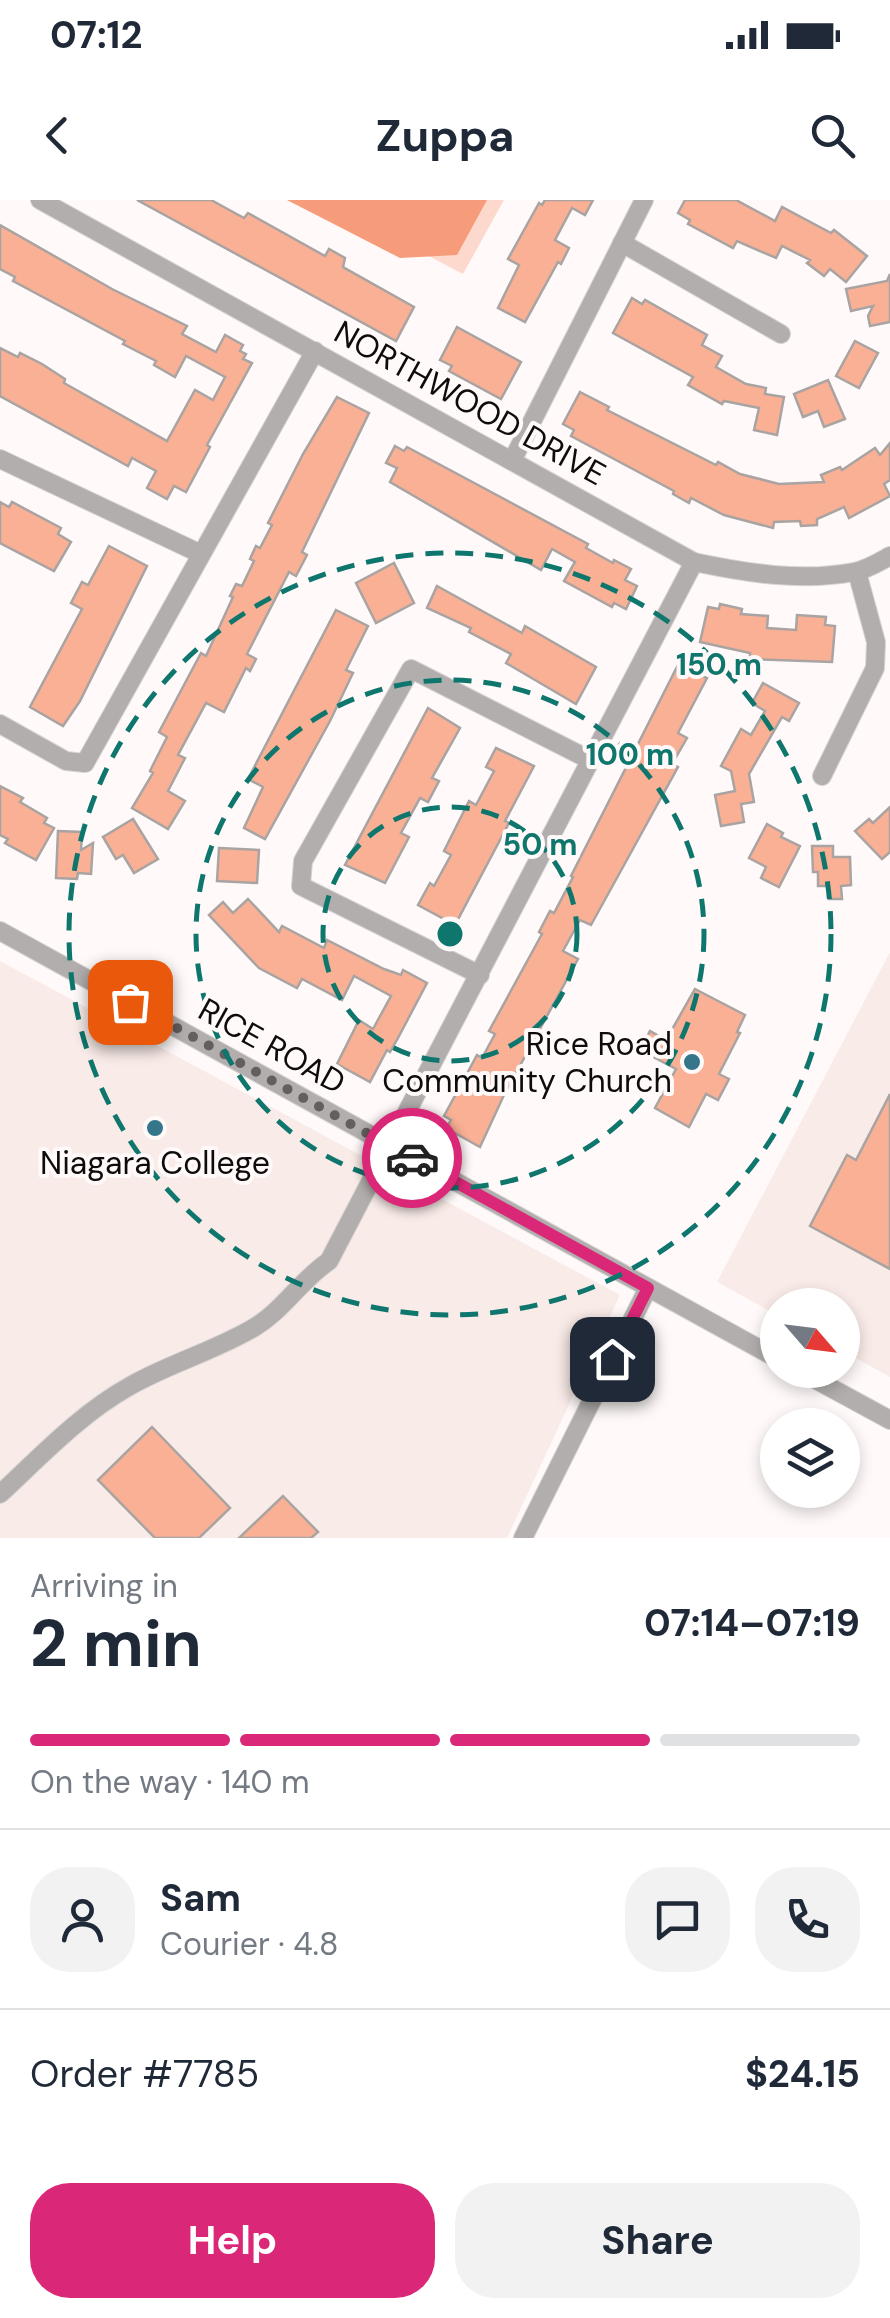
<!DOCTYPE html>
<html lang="en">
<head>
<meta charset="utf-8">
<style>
	body { margin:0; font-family:"DM Sans",sans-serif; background:#f2f2f3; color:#1f2937; height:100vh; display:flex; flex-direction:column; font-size:38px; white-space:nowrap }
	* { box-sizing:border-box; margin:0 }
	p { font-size:32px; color:#747a83 }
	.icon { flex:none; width:55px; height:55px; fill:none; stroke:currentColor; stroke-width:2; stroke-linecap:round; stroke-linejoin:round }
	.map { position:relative; height:1338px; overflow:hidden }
	.details { display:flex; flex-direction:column; background:#fff; flex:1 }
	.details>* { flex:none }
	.needle { width:65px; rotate:118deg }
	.buttons { position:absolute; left:760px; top:1088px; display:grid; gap:20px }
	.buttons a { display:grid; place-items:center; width:100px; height:100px; border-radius:50%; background:#fff; box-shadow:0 5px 15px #0003; font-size:50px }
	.pin { position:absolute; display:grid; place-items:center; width:85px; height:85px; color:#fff; margin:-42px; border-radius:20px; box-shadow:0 5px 15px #0006 }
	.courier { position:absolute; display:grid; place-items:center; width:100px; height:100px; margin:-50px; border:8px solid #db2777; border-radius:50%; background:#fff; color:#222; box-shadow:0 2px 12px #0007 }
	.summary em { font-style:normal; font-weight:700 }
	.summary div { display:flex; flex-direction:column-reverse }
	.summary { display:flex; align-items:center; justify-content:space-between; height:170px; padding:0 30px }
	h1 { font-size:65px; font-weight:700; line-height:75px }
	.bar { display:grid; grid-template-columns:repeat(4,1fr); gap:15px 10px; align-content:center; height:120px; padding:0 30px }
	.bar i { height:12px; border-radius:8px; background:#e0e1e3 }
	.bar .on { background:#db2777 }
	.bar p { grid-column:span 4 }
	.line { display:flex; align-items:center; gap:25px; padding:0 30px; border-top:2px solid #e0e1e3 }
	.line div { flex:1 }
	.round { display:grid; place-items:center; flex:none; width:105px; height:105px; border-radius:40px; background:#f2f2f3 }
	.cta { display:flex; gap:20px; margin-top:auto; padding:20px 30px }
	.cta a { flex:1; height:115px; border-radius:40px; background:#db2777; color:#fff; font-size:40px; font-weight:700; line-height:115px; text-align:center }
	.cta a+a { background:#f2f2f3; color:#1f2937 }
	.status { display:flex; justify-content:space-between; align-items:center; height:70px; padding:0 50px; background:#fff; direction:ltr }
	.status svg { height:28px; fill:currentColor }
	header { display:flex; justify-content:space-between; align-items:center; height:130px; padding:0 30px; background:#fff; font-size:45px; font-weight:700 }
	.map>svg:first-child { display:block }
</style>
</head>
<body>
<div class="status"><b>07:12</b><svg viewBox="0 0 49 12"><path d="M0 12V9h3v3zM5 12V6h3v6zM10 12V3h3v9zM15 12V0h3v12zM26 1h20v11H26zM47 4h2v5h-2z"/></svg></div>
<header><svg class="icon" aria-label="back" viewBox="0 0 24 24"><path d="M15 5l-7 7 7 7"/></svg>Zuppa<svg class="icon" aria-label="search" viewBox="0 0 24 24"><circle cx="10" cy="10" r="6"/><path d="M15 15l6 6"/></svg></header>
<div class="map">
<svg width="890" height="1338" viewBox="0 0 890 1338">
	<rect width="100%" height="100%" fill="#fffaf9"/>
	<!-- built -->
	<g fill="#f9ebe7">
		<path d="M890 752V1177L843 1151 842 1105H778L777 1115 717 1082Z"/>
		<path d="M0 761 620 1095 507 1338H0Z"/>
	</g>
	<!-- green -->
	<path fill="#fdd9cd" d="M322 0H504L463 74Z"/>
	<!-- forest -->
	<path fill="#f69c7a" d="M287 0H487L457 55 400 58Z"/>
	<!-- building -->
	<g fill="#fab095" stroke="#a9a4a2" stroke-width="2.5">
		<path d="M137 0H211L244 18 248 13 325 56 329 49 345 58 343 67 414 107 396 141Z"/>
		<path d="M545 0H593L585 15 572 8 555 40 569 48 561 64 558 62 525 122 498 108 519 65 508 59 539 3 542 5Z"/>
		<path d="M685 0H736L775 21 782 7 831 33 834 30 867 56 846 82 830 69 824 76 807 63 810 60 782 46 776 58 737 41 733 48 688 24 690 20 678 13Z"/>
		<path d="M0 25 112 89 187 126 182 134 216 152 225 135 243 145 240 151 246 154 243 159 252 163 207 245 210 247 186 292 174 286 167 299 147 288 156 271 132 258 128 266 0 196V148L18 157 20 153 42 164 65 179 64 183 167 241 195 190 213 200 225 177 186 156 175 177 154 165 156 161 123 144 125 141 13 81 15 77 0 69Z"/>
		<path d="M890 74V122L870 126 868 116 873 106 851 111 846 89 887 81Z"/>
		<path d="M632 98 642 104 645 100 707 135 702 145 722 156 716 167 746 184 766 188 765 194 784 197 777 235 754 230 759 208 724 201 722 204 688 185 693 177 613 133Z"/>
		<path d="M457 127 521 162 501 199 449 171 452 166 440 160Z"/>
		<path d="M855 141 878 153 859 188 836 176Z"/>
		<path d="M828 180 845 219 824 227 818 211 803 217 794 194Z"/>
		<path d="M580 192 609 207 607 210 716 265 718 262 740 274 779 284 824 282 821 275 840 267 842 270 875 248 880 255 890 243V280L884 284 890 296 849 318 844 307 817 319V325L801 326 800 321 774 322 773 328 724 315 691 298 689 303 673 294 674 291 571 236 574 230 563 224Z"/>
		<path d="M337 197 369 213 302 352 307 355 296 376 289 372 247 454 256 459 250 471 246 468 224 512 206 503 178 555 185 558 168 591 185 601 168 629 132 608 153 573 150 571 167 537 159 532 201 453 206 456 233 397 230 396 236 384 242 386 254 361 250 359 256 346 260 348 272 325 268 323 303 254Z"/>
		<path d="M395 246 404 251 407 247 588 344 586 348 613 363 614 360 631 369 625 380 637 386 626 409 614 403 612 407 564 381 575 362 552 349 541 370 390 282 397 268 386 263Z"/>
		<path d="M0 302 9 307 12 302 61 328 58 334 71 342 54 371 0 343Z"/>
		<path d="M109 346 147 366 80 501 63 526 30 507 82 409 71 403 82 382 88 385Z"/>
		<path d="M394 363 414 403 376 423 356 383Z"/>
		<path d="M437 386 522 433 525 426 596 467 576 504 506 463 511 454 469 432 471 428 427 408Z"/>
		<path d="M720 404 742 409 741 414 768 416 767 428 796 430 797 415 826 417 825 425 835 426 832 462 750 459V453L700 442 708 407 719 409Z"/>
		<path d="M336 410 368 426 346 470 353 473 330 521 265 639 244 628 263 587 248 579Z"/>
		<path d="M678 465 707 478 678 533 687 538 672 564 678 567 591 725 580 720 563 751 578 759 504 895 480 947 446 928 451 920 444 916 477 855 482 858 495 834 489 831 542 734 539 732 550 711 554 713 573 677 571 676Z"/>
		<path d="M763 483 799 503 789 521 782 517 749 574 754 602 741 604 744 622 721 626 715 595 735 591 731 571 721 566 741 529 751 535 765 511 752 503Z"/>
		<path d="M428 508 460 528 432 578 439 581 428 602 420 598 401 633 409 637 385 683 345 665Z"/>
		<path d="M496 548 534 566 505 621 509 623 455 725 418 705 430 683 434 686 451 655 444 651 469 601 476 605 494 571 486 567Z"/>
		<path d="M0 586 23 598 20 602 47 618 44 623 54 628 36 660 5 643 8 639 0 635Z"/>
		<path d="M890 607V652L882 659 855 631 869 619 873 623Z"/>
		<path d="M133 619 158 659 134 673 123 655 116 659 103 637Z"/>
		<path d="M767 624 783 633 781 637 800 646 779 687 761 678 766 667 749 658Z"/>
		<path d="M58 631 82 632 81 650 93 643 91 674 78 673 77 679 56 678Z"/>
		<path d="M812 646H833V657H850L851 685 841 686 842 699H829L828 686H818V672H813Z"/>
		<path d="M219 648 259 650 257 683 217 681Z"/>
		<path d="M248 699 279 732 282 726 324 748 327 740 384 769 401 775 403 770 427 783 398 838 390 852 387 850 370 882 337 864 359 820 373 829 391 796 354 776 342 800 302 779 297 788 259 768 209 715 223 702 233 713Z"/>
		<path d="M695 789 745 815 737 832 740 833 719 874 729 879 718 900 706 894 689 927 655 908 676 869 640 850 650 831 666 840Z"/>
		<path d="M890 894V1069L810 1026 847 955 856 960Z"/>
		<path d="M152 1227 230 1308 199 1338H155L98 1280Z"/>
		<path d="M283 1296 318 1332 311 1338H239Z"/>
	</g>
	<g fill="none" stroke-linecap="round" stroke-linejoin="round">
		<defs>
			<g id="minor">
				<path d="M40 0 694 362C746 373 801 382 854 372 866 370 879 362 890 356"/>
				<path d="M622 43 781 134"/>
				<path d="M0 259 201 354"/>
				<path d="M512 261 644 0"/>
				<path d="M0 524 66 561 85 563 315 151"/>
				<path d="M822 576 875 468 876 442 857 372"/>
				<path d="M0 731 778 1159"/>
				<path d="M480 775 301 686 303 661 411 469 590 560"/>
				<path d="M798 1170 890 1220"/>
				<path d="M0 1294C42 1255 80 1214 130 1186 170 1163 215 1151 255 1127 284 1109 301 1080 329 1061L694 362"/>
				<path d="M523 1338 648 1088"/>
			</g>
		</defs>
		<!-- minor casing -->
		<use href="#minor" stroke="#d8d4d3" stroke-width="20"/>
		<!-- minor -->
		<use href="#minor" stroke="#b1aead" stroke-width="18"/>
	</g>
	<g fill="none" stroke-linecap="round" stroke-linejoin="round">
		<!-- done -->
		<path stroke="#625f5e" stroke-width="10" stroke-dasharray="0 18" d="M130 802 412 958"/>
		<!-- route -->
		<path stroke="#db2777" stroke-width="12" d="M412 958 648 1088 612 1159"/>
	</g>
	<!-- distance rings -->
	<g fill="none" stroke="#0f766e" stroke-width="5" stroke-dasharray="18 12">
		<circle cx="450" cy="734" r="127"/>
		<circle cx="450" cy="734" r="254"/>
		<circle cx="450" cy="734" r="381"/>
	</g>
	<!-- markers -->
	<g fill="#36768a" stroke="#fffaf9" stroke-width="4">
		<circle cx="692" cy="862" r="10"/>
		<circle cx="155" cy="928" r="10"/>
	</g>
	<g text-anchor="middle" stroke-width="8" stroke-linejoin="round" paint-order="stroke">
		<!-- street labels -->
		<g font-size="32" fill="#0e0c0b" stroke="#fffaf9">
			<text transform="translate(470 203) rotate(29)" y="11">NORTHWOOD DRIVE</text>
			<text transform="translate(272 846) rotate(29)" y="11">RICE ROAD</text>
		</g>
		<!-- poi labels -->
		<g font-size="32" fill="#0e0c0b" stroke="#fffaf9" text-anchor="end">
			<text x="672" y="855">Rice Road<tspan x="672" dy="37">Community Church</tspan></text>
			<text x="155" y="974" text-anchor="middle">Niagara College</text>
		</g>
	</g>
	<circle cx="450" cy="734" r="15" fill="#0f766e" stroke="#fffaf9" stroke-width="5"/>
	<g font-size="30" text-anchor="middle" font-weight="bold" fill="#0f766e" stroke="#fffaf9" stroke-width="8" stroke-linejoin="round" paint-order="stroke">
		<text x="719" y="475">150 m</text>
		<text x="630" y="565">100 m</text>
		<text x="540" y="655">50 m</text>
	</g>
</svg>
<div class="buttons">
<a><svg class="needle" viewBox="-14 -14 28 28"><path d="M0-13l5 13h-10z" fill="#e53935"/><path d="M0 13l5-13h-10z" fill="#747a83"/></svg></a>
<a><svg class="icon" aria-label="layers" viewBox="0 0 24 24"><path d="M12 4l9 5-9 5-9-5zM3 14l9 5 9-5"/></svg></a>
</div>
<div class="pin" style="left:130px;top:802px;background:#ea580c"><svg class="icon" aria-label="bag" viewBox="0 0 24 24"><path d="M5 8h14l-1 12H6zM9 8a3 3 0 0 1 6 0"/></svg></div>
<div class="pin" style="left:612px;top:1159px;background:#1f2937"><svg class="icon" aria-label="home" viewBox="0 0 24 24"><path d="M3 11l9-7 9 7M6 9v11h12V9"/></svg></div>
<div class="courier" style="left:412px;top:958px"><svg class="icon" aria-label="car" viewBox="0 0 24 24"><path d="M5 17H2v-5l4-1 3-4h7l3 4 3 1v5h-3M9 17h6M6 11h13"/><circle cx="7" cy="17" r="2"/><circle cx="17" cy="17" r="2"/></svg></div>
</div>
<section class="details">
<div class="summary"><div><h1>2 min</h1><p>Arriving in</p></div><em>07:14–07:19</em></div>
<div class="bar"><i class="on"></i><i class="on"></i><i class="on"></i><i></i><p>On the way · 140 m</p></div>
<div class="line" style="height:180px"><a class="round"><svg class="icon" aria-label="person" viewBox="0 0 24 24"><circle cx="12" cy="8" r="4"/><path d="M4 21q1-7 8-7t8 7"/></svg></a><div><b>Sam</b><p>Courier · 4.8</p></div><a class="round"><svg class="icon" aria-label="chat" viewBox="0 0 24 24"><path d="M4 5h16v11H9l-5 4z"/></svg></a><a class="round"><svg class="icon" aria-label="phone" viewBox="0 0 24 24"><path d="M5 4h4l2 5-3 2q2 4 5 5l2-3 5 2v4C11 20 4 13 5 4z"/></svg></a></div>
<div class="line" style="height:130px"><div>Order #7785</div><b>$24.15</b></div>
<div class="cta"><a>Help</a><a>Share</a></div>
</section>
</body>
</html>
